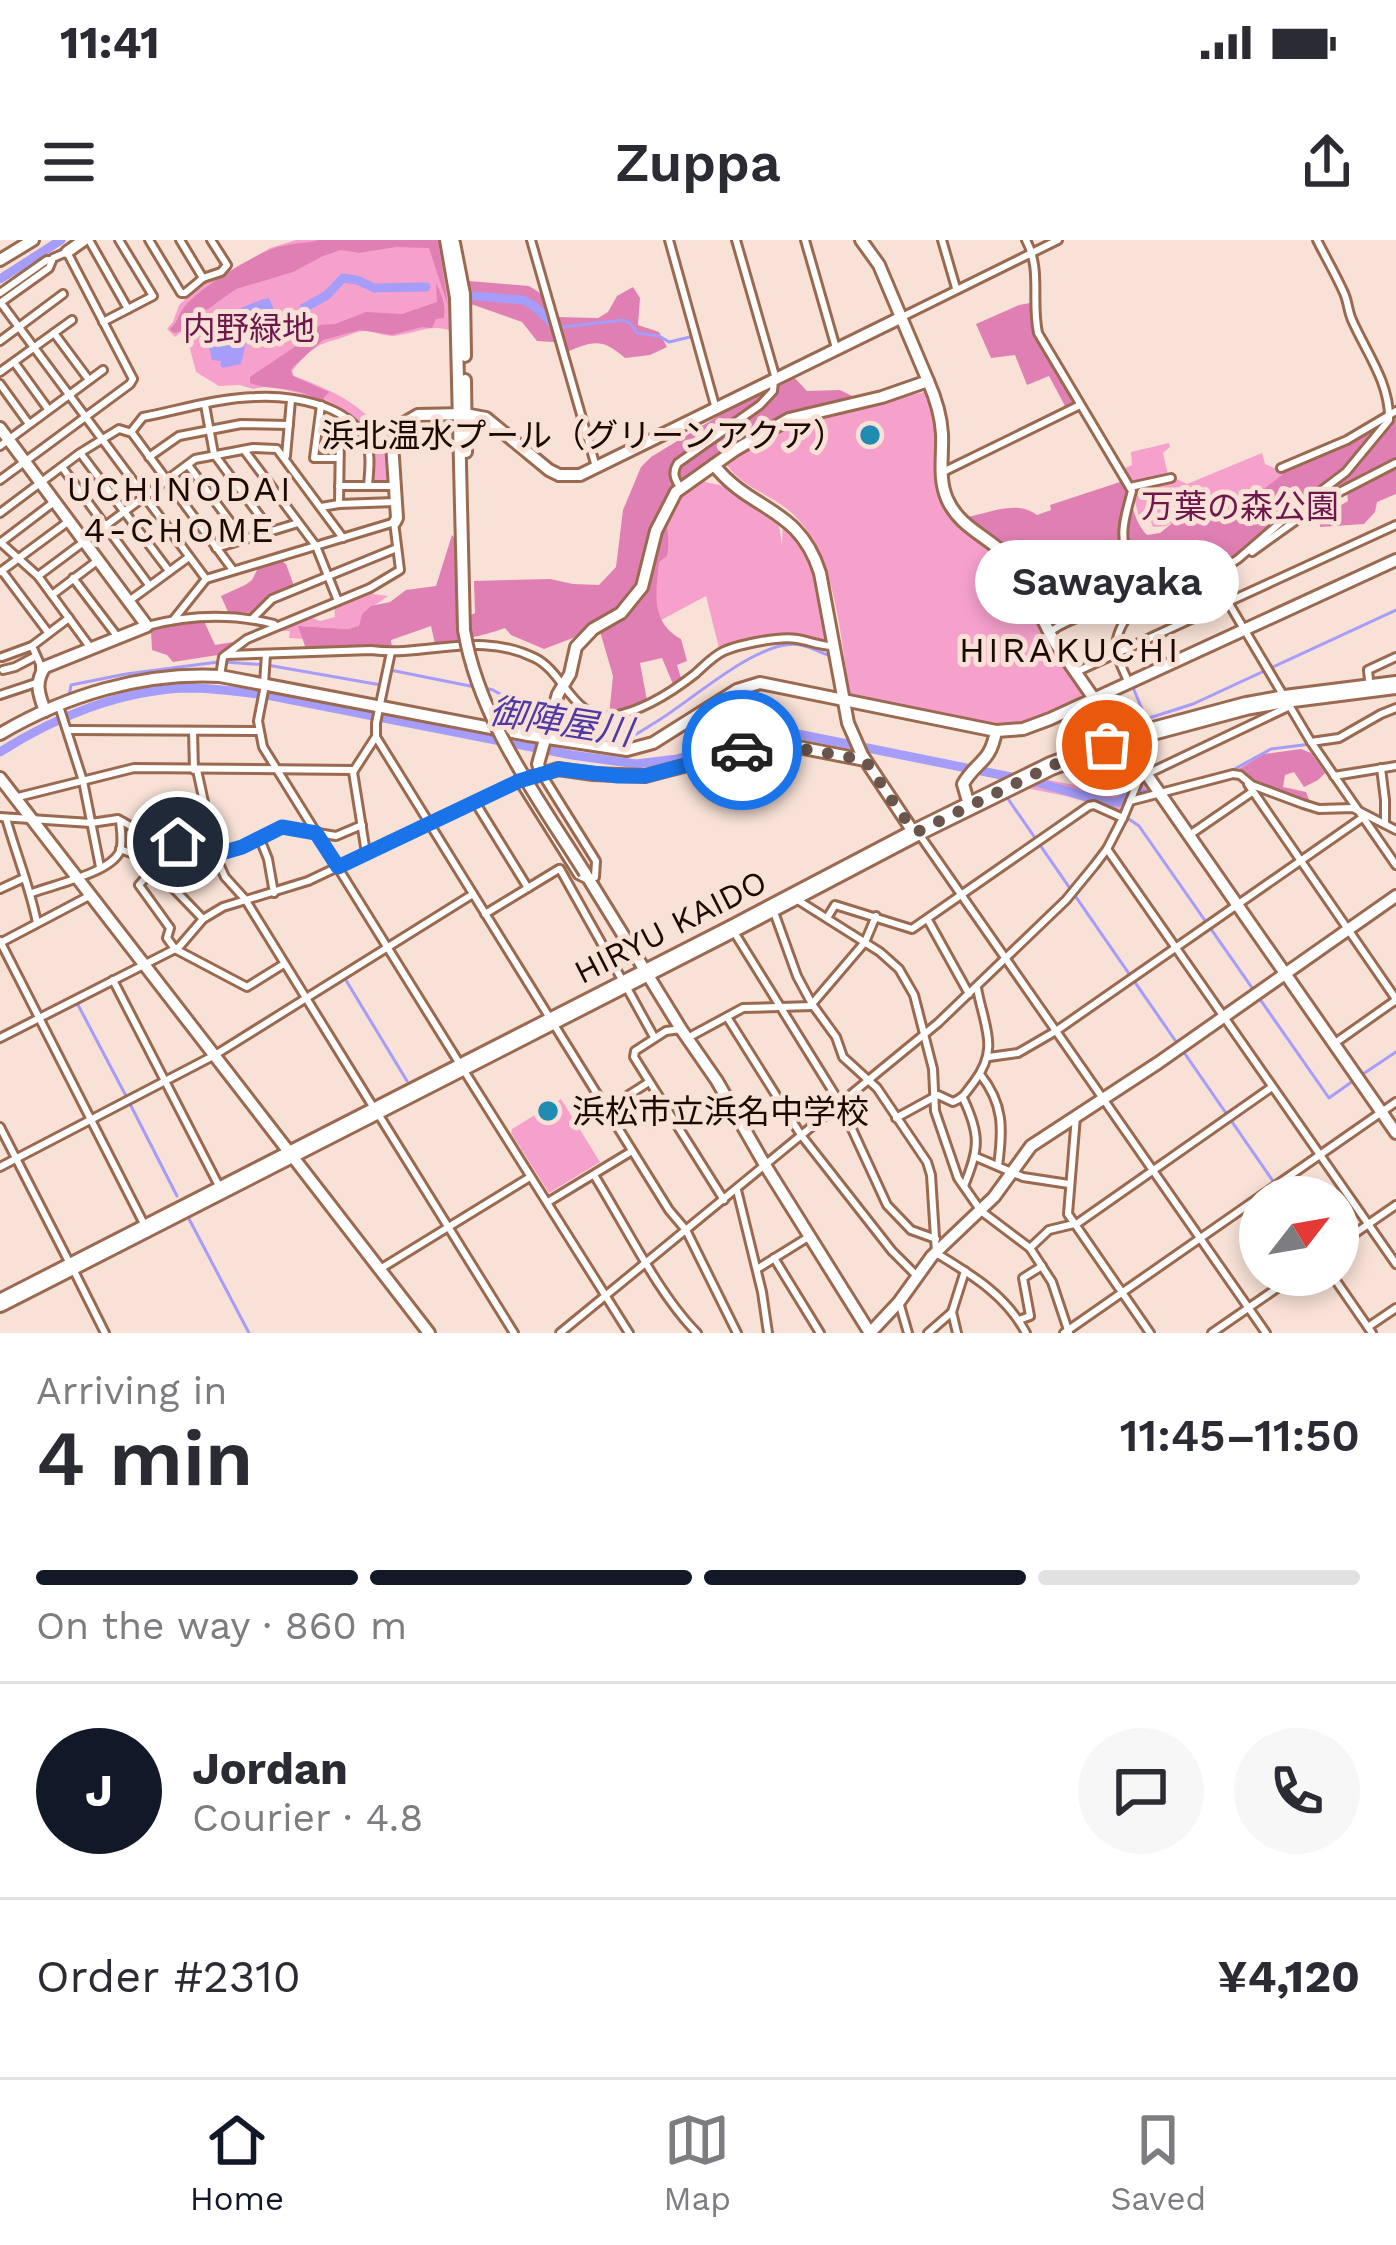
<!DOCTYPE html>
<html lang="en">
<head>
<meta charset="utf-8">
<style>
	body { margin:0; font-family:"Work Sans","Noto Sans JP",sans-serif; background:#f7f7f7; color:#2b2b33; height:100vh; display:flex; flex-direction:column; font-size:45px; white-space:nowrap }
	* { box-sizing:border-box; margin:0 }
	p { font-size:39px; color:#7c7c81 }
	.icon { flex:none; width:66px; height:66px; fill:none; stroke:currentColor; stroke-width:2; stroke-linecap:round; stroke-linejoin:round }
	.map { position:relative; height:1093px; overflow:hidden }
	.details { display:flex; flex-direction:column; background:#fff; flex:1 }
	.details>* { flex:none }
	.needle { width:78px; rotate:59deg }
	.buttons { position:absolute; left:1239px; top:936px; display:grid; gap:24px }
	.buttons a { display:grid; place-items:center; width:120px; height:120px; border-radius:50%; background:#fff; box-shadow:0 6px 18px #0003; font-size:60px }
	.pin { position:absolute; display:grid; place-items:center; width:102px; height:102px; color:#fff; margin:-51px; border:6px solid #fff; border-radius:50%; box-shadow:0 3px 12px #0007 }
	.courier { position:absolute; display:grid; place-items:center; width:120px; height:120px; margin:-60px; border:9px solid #1a73e8; border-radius:50%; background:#fff; color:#222; box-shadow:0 3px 15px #0007 }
	.bubble { position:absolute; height:84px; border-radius:42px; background:#fff; box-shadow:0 6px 18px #0003; font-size:39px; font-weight:600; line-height:84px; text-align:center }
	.overview em { font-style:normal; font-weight:600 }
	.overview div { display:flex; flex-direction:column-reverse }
	.overview { display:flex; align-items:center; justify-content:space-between; height:204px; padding:0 36px }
	h1 { font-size:78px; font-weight:600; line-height:90px }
	.bar { display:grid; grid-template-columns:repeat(4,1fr); gap:18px 12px; align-content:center; height:144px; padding:0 36px }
	.bar i { height:15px; border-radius:9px; background:#e1e1e2 }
	.bar .selected { background:#111827 }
	.bar p { grid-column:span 4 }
	.line { display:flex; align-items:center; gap:30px; padding:0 36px; border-top:3px solid #e1e1e2 }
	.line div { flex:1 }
	.round { display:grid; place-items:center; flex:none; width:126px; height:126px; border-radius:63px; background:#f7f7f7 }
	.status { display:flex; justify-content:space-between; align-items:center; height:84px; padding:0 60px; background:#fff; direction:ltr }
	.status svg { height:33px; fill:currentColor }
	header { display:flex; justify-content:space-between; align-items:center; height:156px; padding:0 36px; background:#fff; font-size:54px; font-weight:600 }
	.menu { display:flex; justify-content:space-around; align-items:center; height:168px; border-top:3px solid #e1e1e2; background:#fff; font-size:33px; color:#7c7c81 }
	.menu a { display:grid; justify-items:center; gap:6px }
	.menu .selected { color:#111827 }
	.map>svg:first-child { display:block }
</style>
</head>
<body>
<div class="status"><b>11:41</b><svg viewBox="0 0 49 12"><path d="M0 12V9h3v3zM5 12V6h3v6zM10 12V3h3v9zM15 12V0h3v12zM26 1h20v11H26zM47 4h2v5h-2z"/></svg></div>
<header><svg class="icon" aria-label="menu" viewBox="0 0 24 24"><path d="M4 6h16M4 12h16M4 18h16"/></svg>Zuppa<svg class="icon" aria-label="share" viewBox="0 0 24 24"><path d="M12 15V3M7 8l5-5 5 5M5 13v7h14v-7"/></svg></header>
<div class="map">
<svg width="1396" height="1093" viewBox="0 0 1396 1093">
	<rect width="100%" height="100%" fill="#f8e1d6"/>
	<!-- green -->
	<g fill="#f6a1cc">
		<path d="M296 0H439L449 53 451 91C431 83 415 94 394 96 384 96 376 92 366 91 356 91 348 96 338 99 316 104 307 112 292 131L294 136C345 155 399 180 389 244L373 243 374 215 370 200 358 185 336 167 309 160 302 154 270 146 253 149 240 145 219 146 196 132 186 93 181 92 175 97 167 89 173 82 179 65 208 39 224 36 270 8Z"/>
		<path d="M924 152C948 184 925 232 945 268 960 297 994 305 1012 332 1022 347 1027 366 1036 383 1048 407 1067 430 1082 453L1077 463 1026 485 995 487 850 454C840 397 837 318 794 275 771 253 746 251 726 224V221L788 185Z"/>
		<path d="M1169 203 1170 207 1163 213 1168 235 1187 244 1262 213 1265 224 1274 228 1281 226 1303 264 1287 275 1191 272 1166 286 1153 287 1151 282 1141 285C1135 265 1134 247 1123 229L1132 225 1131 212Z"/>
		<path d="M696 239C706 243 716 244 726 246 743 251 764 267 778 278L782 306 783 282C816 315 821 357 829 402 817 402 811 398 799 396 778 393 741 407 720 412L706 356 650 386C655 330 649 278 696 239Z"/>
		<path d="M369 350 373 354 388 356 362 374 360 386 348 389 299 386 303 399 289 398 290 391H279L275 388 307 376 320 381 335 377 334 364Z"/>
		<path d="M1141 536 1154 553 1131 561 1121 572 1066 556 1020 547 1038 538 1101 550 1110 545 1115 552 1124 555Z"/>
		<path d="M561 859 600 922 549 953 511 893 512 889Z"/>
	</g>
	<!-- forest -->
	<g fill="#e07fb3">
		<path d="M319 0H438L448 66 429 8 396 7 359 13 341 10 323 16 293 32 236 49 201 74 189 88 175 93 171 91 170 89C179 81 178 74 185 66 200 48 250 17 272 9 288 3 303 4 319 0Z"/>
		<path d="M469 41 529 46 548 58 556 77 598 78 608 72 617 56 633 47 640 58 638 85 659 92 667 107 650 115 625 118C602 98 594 101 567 112L554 102 537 101 522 82 471 64Z"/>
		<path d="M436 43C442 55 446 65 444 78L436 79 432 88 422 87 392 95 360 90 323 100 293 127 291 131 293 136 329 152 322 160C315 159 309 155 303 153 286 147 265 149 250 143V137L299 104 305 96 320 85 335 84 366 72 402 74 437 62Z"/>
		<path d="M1030 63 1036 93 1075 165 1065 166 1049 136 1027 145 1015 115 991 118 976 84 1019 65Z"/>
		<path d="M792 135 807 151 840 150 858 159 778 178 707 222 688 237 665 262C665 279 671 300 667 316L659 322C656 352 650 382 681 399L687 421 677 425 681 438 673 444 662 418 640 423 647 461 609 475 613 436 599 388 544 409 511 395 505 388C482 397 459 399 435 404L431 386 391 400 392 409H306L298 386 348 389 359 386 362 374 371 366 390 362 406 350 436 346 452 295 457 302V382L475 373 474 341 550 339 573 344 599 345 616 327 623 270 641 227 651 217 720 175Z"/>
		<path d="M1396 173V254L1377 262 1375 272 1364 284 1320 287 1319 278 1348 261 1347 252 1339 250 1226 326 1146 364 1124 362 1111 368H1088L1080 357 1040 368 1017 322 979 292 968 277C992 272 1017 260 1037 275L1051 270 1050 265 1123 241C1133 259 1132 280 1147 295L1160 293 1181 276 1191 272 1207 271 1239 257 1260 252 1283 234V229Z"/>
		<path d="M281 321 286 324 294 346 272 356 254 373 228 372 221 356 245 345 252 340 258 328Z"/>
		<path d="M203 379 215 405 233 402 224 414 173 422 167 415 152 410 151 391 156 388Z"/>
		<path d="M1301 509 1311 513 1325 533 1318 540 1304 547 1294 532 1285 535 1283 547 1306 552 1311 565 1258 545 1239 529 1264 514Z"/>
	</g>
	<!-- water -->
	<path fill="#a69cfa" d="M269 58 276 74 280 78 304 68 309 75 246 103 241 124 223 128 220 125 221 121 212 120 206 93C227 76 243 64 269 58Z"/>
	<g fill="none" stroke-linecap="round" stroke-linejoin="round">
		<!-- stream -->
		<g stroke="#a69cfa" stroke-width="3">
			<path d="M562 87 623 80 630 83 637 93 659 96 669 102 690 97"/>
			<path d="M224 422 267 425 381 445 382 442"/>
			<path d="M390 430 475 447"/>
			<path d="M1132 445 1146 479 1193 464 1396 370"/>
			<path d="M484 448 493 450 545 479"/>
			<path d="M69 457 71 445 126 434 218 422"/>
			<path d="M553 483 599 500"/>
			<path d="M608 502C625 502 637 494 651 485 689 464 758 397 801 405 810 407 820 412 828 415"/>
			<path d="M996 535 998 538"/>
			<path d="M1164 548 1231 531 1271 509 1311 504"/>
			<path d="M1128 553 1149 550"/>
			<path d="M1006 556 1177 803"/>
			<path d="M1104 562 1139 586 1329 858 1353 841"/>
			<path d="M344 737 407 841"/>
			<path d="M252 789 274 775"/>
			<path d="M0 803 77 763 126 856"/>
			<path d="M1183 811 1284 957"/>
			<path d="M1363 834 1396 812"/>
			<path d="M130 856 160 840"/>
			<path d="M129 862 177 956"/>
			<path d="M188 977 249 1093"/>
		</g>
		<!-- river -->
		<g stroke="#a69cfa" stroke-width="9">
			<path d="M0 39 61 0"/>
			<path d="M475 56 523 60 534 66 556 87"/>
			<path d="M304 68 327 55 343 38 357 40 374 48 426 47"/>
			<path d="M0 512C55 477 121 450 187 448 216 448 244 452 272 456L572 515 636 524 677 519 747 496 788 492 1036 542 1104 562H1118L1125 558 1150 497"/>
		</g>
		<defs>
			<g id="street">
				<path d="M89 0 128 69"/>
				<path d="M149 0 181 53H185L203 38 180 0"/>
				<path d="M531 0 596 227"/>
				<path d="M669 0 716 169"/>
				<path d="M736 0 776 139"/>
				<path d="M805 0 836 108"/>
				<path d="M942 0 956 48"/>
				<path d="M1026 0C1042 30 1031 60 1038 93L1132 251C1127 270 1117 298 1129 315 1136 325 1145 330 1150 340L1118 359 1120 369 1130 373 1213 335 1228 362 1076 432"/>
				<path d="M203 38 221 32 227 25 211 0"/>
				<path d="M0 53 47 20H52"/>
				<path d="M0 63 49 28 53 18 67 12 133 139 130 144 0 240"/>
				<path d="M1 63 206 339"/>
				<path d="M902 77 1058 0"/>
				<path d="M103 82 153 56 119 0"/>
				<path d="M54 93 89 140"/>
				<path d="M0 101 63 54"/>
				<path d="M14 122 48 169"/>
				<path d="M0 132 72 80"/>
				<path d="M0 144 29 184"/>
				<path d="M205 165 214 214 271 291"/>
				<path d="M321 165 314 218H339"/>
				<path d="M131 192 143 177C179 170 218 158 255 157 291 155 347 164 365 199 372 212 369 232 368 246"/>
				<path d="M0 206 103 130"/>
				<path d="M244 210 316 306 338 361"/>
				<path d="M81 214 169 331"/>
				<path d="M286 216 291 160"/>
				<path d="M149 217 179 196 241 184 289 185"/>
				<path d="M188 225 243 299"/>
				<path d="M62 227 149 345"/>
				<path d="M1281 228 1347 200 1396 171"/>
				<path d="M943 232 1080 165"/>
				<path d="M339 246H395"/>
				<path d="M1130 247 1171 238"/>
				<path d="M681 248C674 239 672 232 678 223L760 165 773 151 774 140"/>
				<path d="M339 264 340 194 348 180"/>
				<path d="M321 267 339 264 395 262"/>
				<path d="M0 273 80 213 119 189 132 193 233 330"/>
				<path d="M1396 285 1228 362 1311 502 1396 625"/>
				<path d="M0 302 38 336 90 407"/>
				<path d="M0 303 54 262"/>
				<path d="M216 308 298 283"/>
				<path d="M1252 312 1326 259 1396 223"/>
				<path d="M2 331 47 391"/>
				<path d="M0 332 69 281"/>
				<path d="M1213 335 1238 319 1288 276 1346 232 1389 180C1390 143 1366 112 1352 80 1348 71 1348 62 1344 53 1336 35 1326 18 1317 0"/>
				<path d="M38 336 195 219 253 208 277 209 343 298"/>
				<path d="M73 338 117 396"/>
				<path d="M52 355 97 321"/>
				<path d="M129 361 189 317"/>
				<path d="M253 378 272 359 397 308"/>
				<path d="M174 379 206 339 395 282"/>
				<path d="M147 386C189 375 231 373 274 384"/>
				<path d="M1051 391C1072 377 1095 371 1120 369"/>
				<path d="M391 412 376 483V497L548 775"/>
				<path d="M226 415 371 410C429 417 478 390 535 418 564 432 574 482 613 476 642 471 672 452 695 434 704 426 713 416 724 411 740 404 780 396 797 399 810 401 820 406 833 406"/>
				<path d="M2 417 32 406"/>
				<path d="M3 430 15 427 36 416"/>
				<path d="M40 432V424L32 406 69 378"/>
				<path d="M220 436 223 417 247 399 370 348 400 330 394 282"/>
				<path d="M1369 440 1368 430 1396 417"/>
				<path d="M1129 443C1115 413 1109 401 1130 373"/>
				<path d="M264 444 266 414"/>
				<path d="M265 445 258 481 263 507 458 821"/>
				<path d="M0 455 36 443"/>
				<path d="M59 466 83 541 100 627"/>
				<path d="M69 490 257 491"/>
				<path d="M193 491 194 530"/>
				<path d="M1311 502 1339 498 1381 474 1396 468"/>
				<path d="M1381 528 1385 560V584"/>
				<path d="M197 530 216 617 225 637 245 659 372 865"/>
				<path d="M1147 534 1290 466"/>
				<path d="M543 536 596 621 595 637"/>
				<path d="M1334 536 1396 526"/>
				<path d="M1248 544 1396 759"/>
				<path d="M14 558 134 528 354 530"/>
				<path d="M1130 561 1233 534 1240 535 1252 545 1303 564 1319 569 1353 568 1396 590"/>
				<path d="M475 562 528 648"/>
				<path d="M0 577 91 583 118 579 134 588 218 614 242 607 282 587 336 596 362 585"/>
				<path d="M6 578C16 614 30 647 37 683"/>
				<path d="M142 591 172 576 204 572"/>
				<path d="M919 594 1266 1093"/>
				<path d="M1191 594 1252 552"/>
				<path d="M260 599 268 619 274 653"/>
				<path d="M120 609 136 615 154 628 139 645 170 688 167 698 175 709 247 747 284 724"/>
				<path d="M1107 609 1396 1024"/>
				<path d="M366 613 353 532 375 498"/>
				<path d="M154 628 203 679"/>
				<path d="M560 629 621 738"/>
				<path d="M0 649 24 638"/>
				<path d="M32 653C52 645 111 633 120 611 123 602 121 590 120 581"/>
				<path d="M796 659 880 712 899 729 914 755 933 829 935 871 958 938 981 971 1030 1008 1052 1042 1069 1093"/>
				<path d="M774 672 797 736 812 764 836 797 843 817 877 848 927 922 931 935 936 1013C972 1035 1006 1055 1026 1093"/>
				<path d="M485 674 559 629"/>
				<path d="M827 678 835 665 912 689 1089 566 1094 565 1123 578"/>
				<path d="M928 680 969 754"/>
				<path d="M734 692 840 863 887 965 911 990 936 999"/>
				<path d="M0 701 143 982"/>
				<path d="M0 703 91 655"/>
				<path d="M113 740 218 944"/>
				<path d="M627 748 654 797"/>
				<path d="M812 764 865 702 876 676"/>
				<path d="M727 777 801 895 892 1011 916 1035"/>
				<path d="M553 783 669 970 686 990 737 1093"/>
				<path d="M681 789 666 791 635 811 634 817 724 960"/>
				<path d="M693 795 743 768 813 766"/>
				<path d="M0 798 179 707 203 679 223 667 308 641 519 541 578 635 586 639"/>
				<path d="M1335 803 1396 760"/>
				<path d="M989 817 1018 813 1056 791 1362 578"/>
				<path d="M463 829 629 1093"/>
				<path d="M980 834C1004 864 1003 889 998 926"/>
				<path d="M963 858C981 896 979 908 964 946"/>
				<path d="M607 869 649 842"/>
				<path d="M377 872 514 1093"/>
				<path d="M1076 876 1068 974 1150 1093"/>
				<path d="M896 878 938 855 953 862C965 857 966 852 974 842 1000 808 984 787 977 748"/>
				<path d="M0 887 68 1020"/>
				<path d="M976 917 1023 937 1069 944"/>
				<path d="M0 927 215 815 473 654"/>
				<path d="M594 935C624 983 658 1054 697 1093"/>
				<path d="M737 950 762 1052 768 1093"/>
				<path d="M548 962 632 911"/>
				<path d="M1338 1005 1396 965"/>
				<path d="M1030 1008 1049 990 1078 983 1272 847"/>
				<path d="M774 1018 820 1093"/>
				<path d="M73 1029 105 1093"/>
				<path d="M380 1029 530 937"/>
				<path d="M757 1029 810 996"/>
				<path d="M1332 1035 1372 1093"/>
				<path d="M899 1062 908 1093"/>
				<path d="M1019 1080 1030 1076 1023 1038 1042 1026"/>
				<path d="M1368 1087 1396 1068"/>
				<path d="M560 1093 938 783 1066 660 1094 626 1107 609 1123 578 1142 532"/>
				<path d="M928 1093 952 1072"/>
				<path d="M957 1093 952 1072 965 1031"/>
				<path d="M1064 1093 1396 862"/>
				<path d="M1212 1093 1296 1035"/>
			</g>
			<g id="secondary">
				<path d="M446 0 456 58 464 390"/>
				<path d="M454 3 464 54 465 116"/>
				<path d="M67 12 84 0"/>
				<path d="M0 20 33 0"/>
				<path d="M465 140 466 212"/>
				<path d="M928 141C936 159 941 175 942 194 943 216 938 238 947 259 960 289 992 298 1013 322 1030 342 1040 380 1056 404L1396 893"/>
				<path d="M0 188 147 386 45 427C34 443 39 455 45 471"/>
				<path d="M714 225C751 272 799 266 820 333L848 483 862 515 910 587 917 592"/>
				<path d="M395 282 397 278 392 203 401 185 418 175 465 174 486 178 549 230 559 235H580L902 77"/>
				<path d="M0 494C66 455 143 432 220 436L528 495 627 510 653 503 737 450 760 443 996 491 1023 489 1050 479 1396 320"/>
				<path d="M541 533 538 524 547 492 558 454 570 434 576 407 593 389 621 373 642 347 656 291 676 252 735 210 789 179 882 157 928 141 879 25 861 0"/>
				<path d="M0 538 429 1093"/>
				<path d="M519 541 558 529 593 534 645 536 741 511 769 507H798L865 520"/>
				<path d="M967 558 963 544C977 520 990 524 996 491"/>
				<path d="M585 633 681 789 717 841 765 925 870 1093 899 1062 932 1016 994 957 1031 906 1158 823 1396 656"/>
			</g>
			<path id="highway" d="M0 1063 732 689 917 592 1051 526 1123 499 1246 466 1285 459 1396 445"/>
		</defs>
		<!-- street casing -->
		<use href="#street" stroke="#9a694f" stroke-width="12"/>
		<!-- secondary casing -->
		<use href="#secondary" stroke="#9a694f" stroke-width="16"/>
		<!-- highway casing -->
		<use href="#highway" stroke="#9a694f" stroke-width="22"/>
		<!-- street -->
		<use href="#street" stroke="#fff" stroke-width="6"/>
		<!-- secondary -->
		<use href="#secondary" stroke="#fff" stroke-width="10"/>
		<!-- highway -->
		<use href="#highway" stroke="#fff" stroke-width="16"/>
		<defs>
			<path id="secondary-bridge" d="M464 390C479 480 538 558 585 633"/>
		</defs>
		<!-- secondary-bridge casing -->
		<use href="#secondary-bridge" stroke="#9a694f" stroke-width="16" stroke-linecap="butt"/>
		<!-- secondary-bridge -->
		<use href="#secondary-bridge" stroke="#fff" stroke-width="10"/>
	</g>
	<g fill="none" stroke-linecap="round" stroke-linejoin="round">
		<!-- done -->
		<path stroke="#69554c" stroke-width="12" stroke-dasharray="0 21.6" d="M742 510 798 508 865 520 901 574 917 592 1051 526 1107 505"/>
		<!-- route -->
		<path stroke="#1a73e8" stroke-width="15" d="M178 602 218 614 242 607 282 587 316 593 338 627 519 541 559 529 618 536H645L742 510"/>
	</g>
	<!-- markers -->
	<g fill="#208cb2" stroke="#f8e1d6" stroke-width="4.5">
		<circle cx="870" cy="195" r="12"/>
		<circle cx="548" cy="871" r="12"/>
	</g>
	<g text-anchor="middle" stroke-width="10" stroke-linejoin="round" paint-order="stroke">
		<!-- park labels -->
		<g font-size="33" fill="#6d174c" stroke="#f8e1d6">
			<text x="249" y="100">内野緑地</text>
			<text x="1240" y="278">万葉の森公園</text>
		</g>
		<!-- poi labels -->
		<g font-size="33" fill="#1c0902" stroke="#f8e1d6" text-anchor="end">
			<text x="846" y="207">浜北温水プール（グリーンアクア）</text>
			<text x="572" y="883" text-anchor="start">浜松市立浜名中学校</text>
		</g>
		<!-- street labels -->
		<g font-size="33" fill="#1c0902" stroke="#f8e1d6">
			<text transform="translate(670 686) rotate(-27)" y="12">HIRYU KAIDO</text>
		</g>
		<!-- neighbourhood labels -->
		<g font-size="36" letter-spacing="3" fill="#1c0902" stroke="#f8e1d6">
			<text x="180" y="261">UCHINODAI<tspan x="180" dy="41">4-CHOME</tspan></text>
			<text x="1070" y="422">HIRAKUCHI</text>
		</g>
		<!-- water labels -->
		<g font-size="36" font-style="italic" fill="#5139a5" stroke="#f8e1d6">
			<text transform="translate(561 481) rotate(9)" y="13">御陣屋川</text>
		</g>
	</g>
</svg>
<div class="buttons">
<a><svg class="needle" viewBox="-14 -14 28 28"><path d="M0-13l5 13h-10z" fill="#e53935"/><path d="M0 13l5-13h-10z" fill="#7c7c81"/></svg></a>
</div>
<div class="pin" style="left:1107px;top:505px;background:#ea580c"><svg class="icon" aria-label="bag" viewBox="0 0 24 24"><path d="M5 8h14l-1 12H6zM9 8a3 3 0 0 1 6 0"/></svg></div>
<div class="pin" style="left:178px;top:602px;background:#1f2937"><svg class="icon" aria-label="home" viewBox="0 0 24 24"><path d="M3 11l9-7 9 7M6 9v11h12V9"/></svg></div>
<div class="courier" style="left:742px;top:510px"><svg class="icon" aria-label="car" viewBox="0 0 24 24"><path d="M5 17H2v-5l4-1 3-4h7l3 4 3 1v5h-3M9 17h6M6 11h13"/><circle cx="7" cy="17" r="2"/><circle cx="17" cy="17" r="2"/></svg></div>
<div class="bubble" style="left:975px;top:300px;width:264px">Sawayaka</div>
</div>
<section class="details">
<div class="overview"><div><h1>4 min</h1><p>Arriving in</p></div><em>11:45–11:50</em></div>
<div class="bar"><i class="selected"></i><i class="selected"></i><i class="selected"></i><i></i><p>On the way · 860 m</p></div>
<div class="line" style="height:216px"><b class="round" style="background:#111827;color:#fff">J</b><div><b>Jordan</b><p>Courier · 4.8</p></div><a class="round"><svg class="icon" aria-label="chat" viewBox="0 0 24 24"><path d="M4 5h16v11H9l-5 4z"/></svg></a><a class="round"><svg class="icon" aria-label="phone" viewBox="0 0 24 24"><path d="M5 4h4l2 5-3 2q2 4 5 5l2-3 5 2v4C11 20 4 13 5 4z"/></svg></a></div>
<div class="line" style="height:156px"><div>Order #2310</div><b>¥4,120</b></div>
</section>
<nav class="menu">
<a class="selected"><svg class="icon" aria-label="home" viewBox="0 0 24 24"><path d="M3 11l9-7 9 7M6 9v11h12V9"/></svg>Home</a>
<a><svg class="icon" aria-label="map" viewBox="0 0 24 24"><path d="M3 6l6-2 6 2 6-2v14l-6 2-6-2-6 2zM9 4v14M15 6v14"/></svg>Map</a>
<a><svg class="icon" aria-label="saved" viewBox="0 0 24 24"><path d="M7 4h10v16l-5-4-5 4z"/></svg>Saved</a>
</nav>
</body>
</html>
